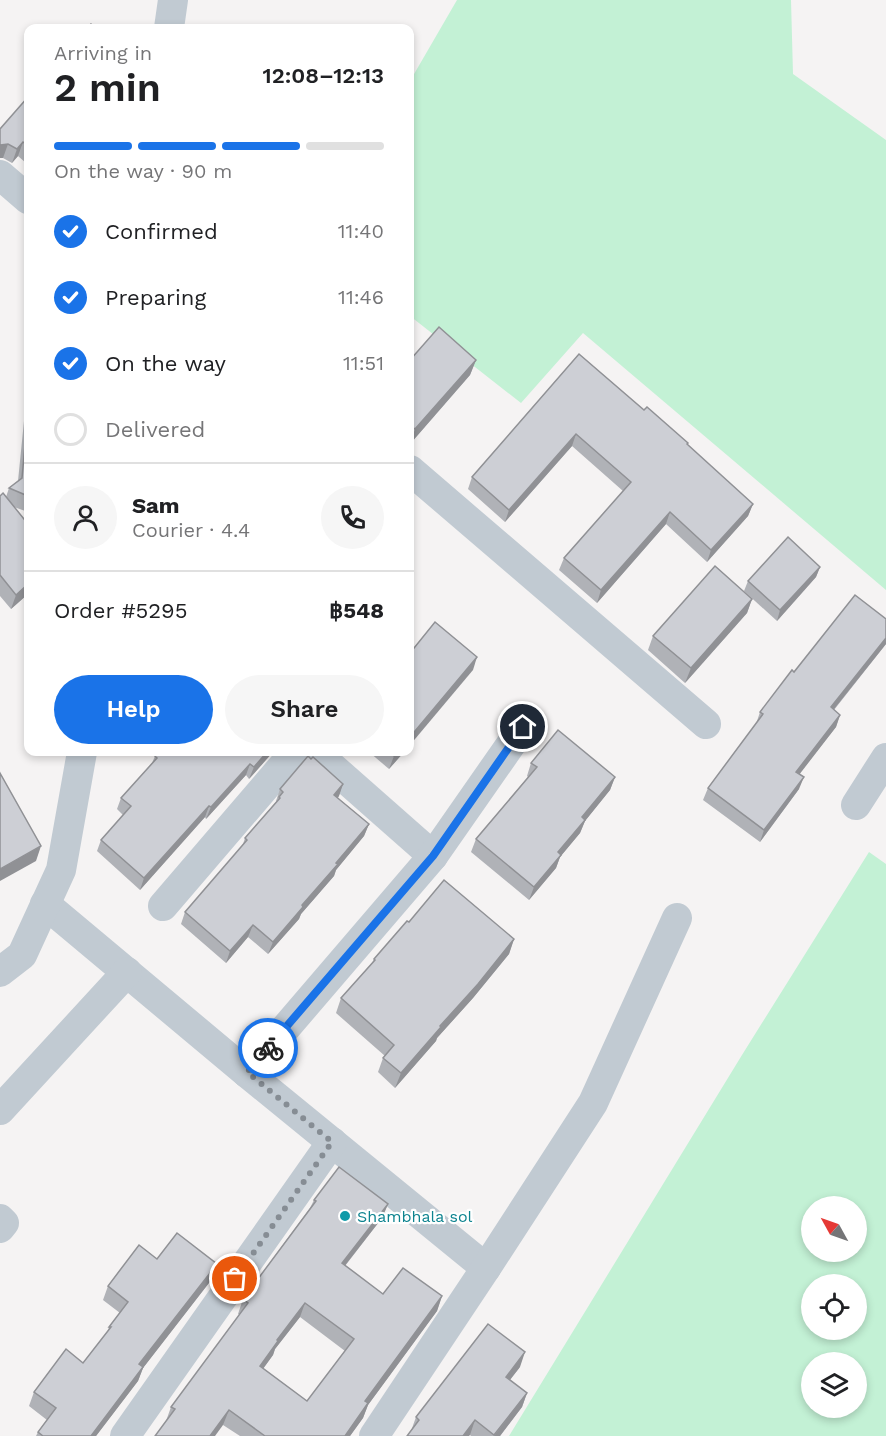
<!DOCTYPE html>
<html lang="en">
<head>
<meta charset="utf-8">
<style>
	body { margin:0; font-family:"Work Sans",sans-serif; background:#f6f6f6; color:#202124; height:100vh; display:flex; flex-direction:column; font-size:22px; white-space:nowrap }
	* { box-sizing:border-box; margin:0 }
	p { font-size:20px; color:#757577 }
	.icon { flex:none; width:33px; height:33px; fill:none; stroke:currentColor; stroke-width:2; stroke-linecap:round; stroke-linejoin:round }
	.map { position:relative; flex:1; overflow:hidden }
	.panel { position:absolute; left:24px; top:24px; width:390px; height:732px; display:flex; flex-direction:column; background:#fff; border-radius:12px; box-shadow:0 3px 9px #0003 }
	.panel>* { flex:none }
	.needle { width:39px; rotate:310deg }
	.controls { position:absolute; left:801px; top:1196px; display:grid; gap:12px }
	.controls a { display:grid; place-items:center; width:66px; height:66px; border-radius:50%; background:#fff; box-shadow:0 3px 9px #0003; font-size:30px }
	.pin { position:absolute; display:grid; place-items:center; width:51px; height:51px; color:#fff; margin:-26px; border:3px solid #fff; border-radius:50%; box-shadow:0 2px 6px #0007 }
	.courier { position:absolute; display:grid; place-items:center; width:60px; height:60px; margin:-30px; border:4px solid #1a73e8; border-radius:50%; background:#fff; color:#222; box-shadow:0 2px 8px #0007 }
	.summary em { font-style:normal; font-weight:600 }
	.summary div { display:flex; flex-direction:column-reverse }
	.summary { display:flex; align-items:center; justify-content:space-between; height:102px; padding:0 30px }
	h1 { font-size:39px; font-weight:600; line-height:45px }
	.bar { display:grid; grid-template-columns:repeat(4,1fr); gap:9px 6px; align-content:center; height:72px; padding:0 30px }
	.bar i { height:8px; border-radius:4px; background:#e0e0e0 }
	.bar .on { background:#1a73e8 }
	.bar p { grid-column:span 4 }
	.line { display:flex; align-items:center; gap:15px; padding:0 30px; border-top:2px solid #e0e0e0 }
	.line div { flex:1 }
	.round { display:grid; place-items:center; flex:none; width:63px; height:63px; border-radius:32px; background:#f6f6f6 }
	ol { padding:0 30px; list-style:none }
	li { display:flex; align-items:center; gap:18px; height:66px }
	li p { margin-inline-start:auto }
	li .icon { padding:6px; border-radius:50%; background:#1a73e8; color:#fff; stroke-width:4 }
	li:last-child { color:#757577 }
	li i { width:33px; height:33px; border:3px solid #e0e0e0; border-radius:50% }
	.primary-button { display:flex; gap:12px; margin-top:auto; padding:12px 30px }
	.primary-button a { flex:1; height:69px; border-radius:36px; background:#1a73e8; color:#fff; font-size:24px; font-weight:600; line-height:69px; text-align:center }
	.primary-button a+a { background:#f6f6f6; color:#202124 }
	.map>svg:first-child { display:block }
</style>
</head>
<body>
<div class="map">
<svg width="886" height="1436" viewBox="0 0 886 1436">
	<rect width="100%" height="100%" fill="#f5f3f3"/>
	<!-- green -->
	<g fill="#c3f1d5" fill-rule="evenodd">
		<path d="M457 0H791L793 74 886 140V590L583 333 521 403 410 316V81Z"/>
		<path d="M869 852 886 864V1436H509L742 1055ZM812 1206H856V1251H812ZM812 1284H856V1329H812ZM812 1362H856V1407H812Z"/>
	</g>
	<g fill="none" stroke-linecap="round" stroke-linejoin="round">
		<!-- minor -->
		<g stroke="#c1cad2" stroke-width="30">
			<path d="M169 28 173 0"/>
			<path d="M0 175 28 199"/>
			<path d="M410 470 706 724"/>
			<path d="M315 752 433 856"/>
			<path d="M856 805 886 758"/>
			<path d="M45 904 247 1073 486 1268"/>
			<path d="M163 906 295 752"/>
			<path d="M0 972 22 955 61 870 82 752"/>
			<path d="M247 1073 433 856 523 727"/>
			<path d="M0 1110 127 972"/>
			<path d="M0 1219 4 1223 0 1228"/>
			<path d="M125 1436 332 1142"/>
			<path d="M374 1436 486 1268 593 1103 677 918"/>
		</g>
	</g>
	<!-- wall -->
	<g fill="#b0b2b7" fill-rule="evenodd">
		<path d="M28 97V160L26 163 18 156 12 163 3 158H0Z"/>
		<path d="M579 354 644 410 687 444 753 504 748 516 707 562 666 524 597 603 559 570 564 558 623 491 572 446 505 522 468 489 472 477Z"/>
		<path d="M410 360H476L470 375 410 444Z"/>
		<path d="M28 381V512L14 507 28 594 11 609 0 596V496L6 497 9 488 18 481Z"/>
		<path d="M820 567 816 577 777 621 744 591 748 581Z"/>
		<path d="M752 599 747 613 685 683 648 650 653 636Z"/>
		<path d="M886 619V644L834 710 840 715 836 727 799 774V789L760 842 703 800 708 788 756 724 760 712 794 672Z"/>
		<path d="M273 752 249 779 246 775 206 819 205 817 140 890 97 851 101 840 123 815 117 809 121 798 152 763 155 756Z"/>
		<path d="M369 752H404L389 769Z"/>
		<path d="M531 763 615 777 610 790 585 821 580 833 560 857 556 868 529 900 471 852 476 839 528 777 527 776Z"/>
		<path d="M343 784 338 798 369 824 364 836 336 870 334 876 301 914 299 919 268 954 248 937 226 963 181 924 185 912 242 847 245 838 276 802V801L280 789Z"/>
		<path d="M409 922 514 939 509 954 473 998 437 1038 436 1041 395 1088 378 1072 383 1058 385 1056 336 1013 341 998 372 963 374 959Z"/>
		<path d="M314 1200 388 1204 382 1218 345 1266 383 1294 442 1296 437 1311 368 1405 363 1418 350 1436H240L223 1425 166 1421 171 1407 240 1315 238 1314 243 1299 310 1208ZM300 1317 345 1351 307 1401 263 1369 273 1355 275 1349Z"/>
		<path d="M157 1259 217 1264 212 1279 143 1368 138 1381 96 1436H36L38 1432 47 1420 29 1406 34 1392 83 1363 108 1331 109 1327 120 1313 103 1300 108 1286Z"/>
		<path d="M520 1367 510 1380 527 1393 522 1407 500 1436H471L470 1435 411 1431 416 1417Z"/>
	</g>
	<!-- shaded-wall -->
	<g fill="#909195">
		<path d="M23 142 18 156 12 163 17 149Z"/>
		<path d="M8 144 3 158H0V145Z"/>
		<path d="M476 360 470 375 410 444 415 429Z"/>
		<path d="M576 434 572 446 505 522 509 510Z"/>
		<path d="M753 504 748 516 707 562 711 550Z"/>
		<path d="M670 512 666 524 597 603 601 590Z"/>
		<path d="M820 567 816 577 777 621 780 610Z"/>
		<path d="M28 584V594L11 609 16 595Z"/>
		<path d="M752 599 747 613 685 683 691 668Z"/>
		<path d="M886 638V644L826 719 831 707Z"/>
		<path d="M477 657 473 670 410 745V737Z"/>
		<path d="M840 715 836 727 792 784 796 772Z"/>
		<path d="M267 752H273L249 779 254 767Z"/>
		<path d="M398 752H404L389 769 394 756Z"/>
		<path d="M250 764 246 775 206 819 211 807Z"/>
		<path d="M615 777 610 790 585 821 580 833 560 857 556 868 529 900 534 887 582 817Z"/>
		<path d="M804 777 799 789 760 842 764 830Z"/>
		<path d="M343 784 339 796 330 807 334 795Z"/>
		<path d="M209 806 205 817 140 890 144 878Z"/>
		<path d="M369 824 364 836 336 870 334 876 301 914 299 919 268 954 273 942 336 863Z"/>
		<path d="M41 846 36 861 0 881V869Z"/>
		<path d="M253 925 248 937 226 963 230 951Z"/>
		<path d="M514 939 509 954 473 998 437 1038 436 1041 395 1088 401 1073Z"/>
		<path d="M388 1204 382 1218 336 1277 342 1263Z"/>
		<path d="M217 1264 212 1279 143 1368 138 1381 96 1436H91L139 1364Z"/>
		<path d="M442 1296 437 1311 368 1405 363 1418 350 1436H345L365 1401Z"/>
		<path d="M305 1303 300 1317 275 1349 273 1355 254 1381 260 1366 277 1340Z"/>
		<path d="M525 1352 520 1367 501 1391 506 1377Z"/>
		<path d="M527 1393 522 1407 500 1436H494Z"/>
		<path d="M229 1410 223 1425 215 1436H210Z"/>
		<path d="M475 1420 470 1435 469 1436H463Z"/>
	</g>
	<!-- building -->
	<g fill="#cdcfd5" stroke="#909195" stroke-width="1.5" fill-rule="evenodd">
		<path d="M91 24 96 28H87Z"/>
		<path d="M28 97V146L23 142 17 149 8 144 0 145V129Z"/>
		<path d="M439 327 476 360 415 429 410 425V360Z"/>
		<path d="M579 354 644 410 647 407 688 443 687 444 753 504 711 550 670 512 601 590 564 558 631 482 576 434 509 510 472 477Z"/>
		<path d="M28 412V496L9 488 22 478Z"/>
		<path d="M3 493 28 524V584L16 595 0 575V496Z"/>
		<path d="M788 537 820 567 780 610 748 581Z"/>
		<path d="M715 566 752 599 691 668 653 636Z"/>
		<path d="M855 595 886 619V638L831 707 840 715 796 772 804 777 764 830 708 788 763 714 760 712 792 670 794 672Z"/>
		<path d="M435 622 477 657 410 737V653Z"/>
		<path d="M558 730 615 777 582 817 585 820 558 852 561 855 534 887 476 839 537 767 531 763Z"/>
		<path d="M159 752H267L254 767 250 764 211 807 209 806 144 878 101 840 131 806 121 798 157 758 155 756Z"/>
		<path d="M389 752H398L394 756Z"/>
		<path d="M308 756 311 759 313 757 343 784 334 795 369 824 336 863 338 864 302 905 303 907 273 942 253 925 230 951 185 912 247 840 245 838 280 798 279 797 283 792 280 789Z"/>
		<path d="M0 773 41 846 0 869Z"/>
		<path d="M444 880 514 939 478 984 440 1026 441 1027 401 1073 383 1058 394 1045 341 998 375 960 374 959 407 921 409 922Z"/>
		<path d="M339 1167 388 1204 342 1263 383 1294 403 1268 442 1296 365 1401 368 1403 345 1436H265L229 1410 210 1436H155L175 1409 171 1407 248 1303 243 1299 316 1201 314 1200ZM305 1303 354 1339 307 1401 260 1366 278 1341 277 1340Z"/>
		<path d="M177 1233 217 1264 139 1364 143 1367 91 1436H43L38 1432 56 1408 34 1392 66 1349 83 1363 111 1327H109L128 1302 108 1286 139 1245 157 1259Z"/>
		<path d="M488 1324 525 1352 506 1377 527 1393 494 1435 475 1420 463 1436H407L419 1420 416 1417Z"/>
	</g>
	<g fill="none" stroke-linecap="round" stroke-linejoin="round">
		<!-- done -->
		<path stroke="#868d94" stroke-width="6" stroke-dasharray="0 10.8" d="M235 1279 332 1142 247 1072 268 1048"/>
		<!-- route -->
		<path stroke="#1a73e8" stroke-width="8" d="M268 1048 433 856 523 727"/>
	</g>
	<!-- markers -->
	<circle fill="#0f9aa8" stroke="#fff" stroke-width="2" cx="345" cy="1216" r="6"/>
	<g text-anchor="middle" stroke-width="4.5" stroke-linejoin="round" paint-order="stroke">
		<!-- culture labels -->
		<g font-size="16" fill="#0d838f" stroke="#fff" text-anchor="start">
			<text x="357" y="1222">Shambhala sol</text>
		</g>
	</g>
</svg>
<div class="controls">
<a><svg class="needle" viewBox="-14 -14 28 28"><path d="M0-13l5 13h-10z" fill="#e53935"/><path d="M0 13l5-13h-10z" fill="#757577"/></svg></a>
<a><svg class="icon" aria-label="locate" viewBox="0 0 24 24"><circle cx="12" cy="12" r="6"/><path d="M12 2v4M12 18v4M2 12h4M18 12h4"/></svg></a>
<a><svg class="icon" aria-label="layers" viewBox="0 0 24 24"><path d="M12 4l9 5-9 5-9-5zM3 14l9 5 9-5"/></svg></a>
</div>
<div class="pin" style="left:235px;top:1279px;background:#ea580c"><svg class="icon" aria-label="bag" viewBox="0 0 24 24"><path d="M5 8h14l-1 12H6zM9 8a3 3 0 0 1 6 0"/></svg></div>
<div class="pin" style="left:523px;top:727px;background:#1f2937"><svg class="icon" aria-label="home" viewBox="0 0 24 24"><path d="M3 11l9-7 9 7M6 9v11h12V9"/></svg></div>
<div class="courier" style="left:268px;top:1048px"><svg class="icon" aria-label="bike" viewBox="0 0 24 24"><circle cx="6" cy="16" r="4"/><circle cx="18" cy="16" r="4"/><path d="M6 16l4-8h5l3 8M10 8l3 8H6M13 5h3"/></svg></div>
<section class="panel">
<div class="summary"><div><h1>2 min</h1><p>Arriving in</p></div><em>12:08–12:13</em></div>
<div class="bar"><i class="on"></i><i class="on"></i><i class="on"></i><i></i><p>On the way · 90 m</p></div>
<ol>
<li><svg class="icon" aria-label="check" viewBox="0 0 24 24"><path d="M5 12l5 5 9-10"/></svg>Confirmed<p>11:40</p></li>
<li><svg class="icon" aria-label="check" viewBox="0 0 24 24"><path d="M5 12l5 5 9-10"/></svg>Preparing<p>11:46</p></li>
<li><svg class="icon" aria-label="check" viewBox="0 0 24 24"><path d="M5 12l5 5 9-10"/></svg>On the way<p>11:51</p></li>
<li><i></i>Delivered</li>
</ol>
<div class="line" style="height:108px"><a class="round"><svg class="icon" aria-label="person" viewBox="0 0 24 24"><circle cx="12" cy="8" r="4"/><path d="M4 21q1-7 8-7t8 7"/></svg></a><div><b>Sam</b><p>Courier · 4.4</p></div><a class="round"><svg class="icon" aria-label="phone" viewBox="0 0 24 24"><path d="M5 4h4l2 5-3 2q2 4 5 5l2-3 5 2v4C11 20 4 13 5 4z"/></svg></a></div>
<div class="line" style="height:78px"><div>Order #5295</div><b>฿548</b></div>
<div class="primary-button"><a>Help</a><a>Share</a></div>
</section>
</div>
</body>
</html>
